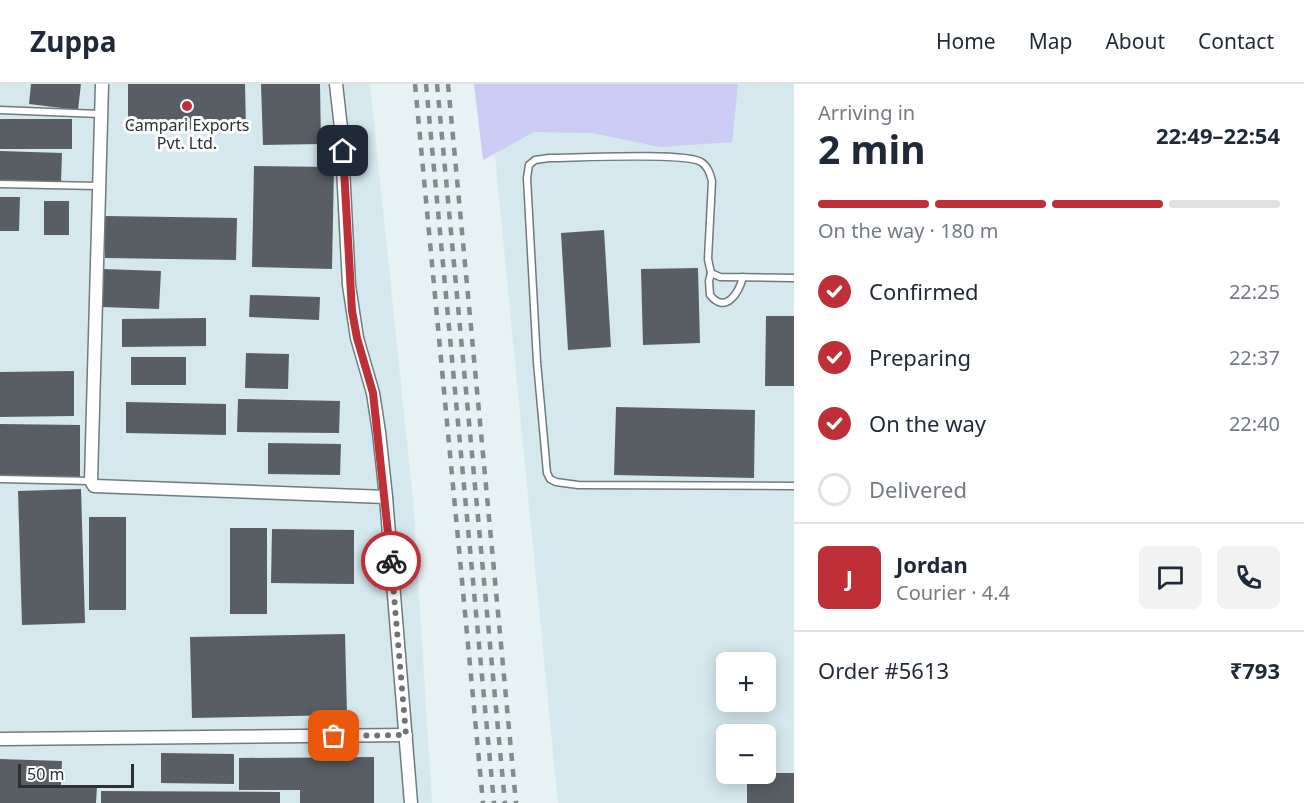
<!DOCTYPE html>
<html lang="en">
<head>
<meta charset="utf-8">
<style>
	body { margin:0; font-family:"Noto Sans",sans-serif; background:#f2f2f3; color:#1f2937; height:100vh; display:flex; flex-direction:column; font-size:22px; white-space:nowrap }
	* { box-sizing:border-box; margin:0 }
	p { font-size:20px; color:#747a83 }
	.icon { flex:none; width:33px; height:33px; fill:none; stroke:currentColor; stroke-width:2; stroke-linecap:round; stroke-linejoin:round }
	.map { position:relative; flex:1; overflow:hidden }
	.details { display:flex; flex-direction:column; background:#fff; width:510px }
	.details>* { flex:none }
	.fabs { position:absolute; left:716px; top:568px; display:grid; gap:12px }
	.fabs a { display:grid; place-items:center; width:60px; height:60px; border-radius:9px; background:#fff; box-shadow:0 3px 15px #0003; font-size:30px }
	.scale { position:absolute; left:18px; bottom:15px; width:116px; box-sizing:border-box; padding-left:6px; border:3px solid #2c3031; border-top:0; font-size:16px; line-height:21px; white-space:nowrap; color:#2c3031; -webkit-text-stroke:4px #fbfdfe; paint-order:stroke }
	.pin { position:absolute; display:grid; place-items:center; width:51px; height:51px; color:#fff; margin:-26px; border-radius:12px; box-shadow:0 3px 9px #0006 }
	.courier { position:absolute; display:grid; place-items:center; width:60px; height:60px; margin:-30px; border:4px solid #bf2f37; border-radius:50%; background:#fff; color:#222; box-shadow:0 2px 8px #0007 }
	.headline em { font-style:normal; font-weight:700 }
	.headline div { display:flex; flex-direction:column-reverse }
	.headline { display:flex; align-items:center; justify-content:space-between; height:102px; padding:0 24px }
	h1 { font-size:39px; font-weight:700; line-height:45px }
	.bar { display:grid; grid-template-columns:repeat(4,1fr); gap:9px 6px; align-content:center; height:72px; padding:0 24px }
	.bar i { height:8px; border-radius:4px; background:#e0e1e3 }
	.bar .on { background:#bf2f37 }
	.bar p { grid-column:span 4 }
	.line { display:flex; align-items:center; gap:15px; padding:0 24px; border-top:2px solid #e0e1e3 }
	.line div { flex:1 }
	.round { display:grid; place-items:center; flex:none; width:63px; height:63px; border-radius:9px; background:#f2f2f3 }
	ol { padding:0 24px; list-style:none }
	li { display:flex; align-items:center; gap:18px; height:66px }
	li p { margin-inline-start:auto }
	li .icon { padding:6px; border-radius:50%; background:#bf2f37; color:#fff; stroke-width:4 }
	li:last-child { color:#747a83 }
	li i { width:33px; height:33px; border:3px solid #e0e1e3; border-radius:50% }
	header { display:flex; align-items:center; gap:36px; box-sizing:border-box; height:84px; padding:0 30px; background:#fff; border-bottom:2px solid #e0e1e3 }
	header strong { font-size:28px }
	nav { display:flex; gap:33px; margin-inline-start:auto; font-size:21px }
	main { display:flex; flex:1; min-height:0 }
	.map>svg:first-child { display:block }
</style>
</head>
<body>
<header>
<strong>Zuppa</strong>
<nav><a>Home</a><a>Map</a><a>About</a><a>Contact</a></nav>
</header>
<main>
<div class="map">
<svg width="794" height="719" viewBox="0 0 794 719">
	<rect width="100%" height="100%" fill="#e7f2f5"/>
	<!-- built -->
	<g fill="#d4e8ee" fill-rule="evenodd">
		<path d="M0 0H370L413 417 432 719H0Z"/>
		<path d="M488 0H794V719H558ZM726 579H765V618H726ZM726 651H765V690H726Z"/>
	</g>
	<!-- water -->
	<path fill="#cbcbf3" d="M474 0H738L732 58 660 63 592 49 534 48 483 76Z"/>
	<!-- building -->
	<g fill="#595e65">
		<path d="M31 0H81L78 26 29 20Z"/>
		<path d="M128 0H245L246 45 128 46Z"/>
		<path d="M261 0H320L321 60 263 61Z"/>
		<rect x="0" y="35" width="72" height="30"/>
		<path d="M0 67 62 69 61 99 0 97Z"/>
		<path d="M254 82 334 83 332 185 252 183Z"/>
		<path d="M0 113H20L19 147H0Z"/>
		<rect x="44" y="117" width="25" height="34"/>
		<path d="M105 132 237 134 236 176 105 174Z"/>
		<path d="M604 146 611 263 568 266 561 149Z"/>
		<path d="M698 184 700 259 643 261 641 185Z"/>
		<path d="M103 185 161 187 159 225 102 223Z"/>
		<path d="M250 211 320 213 319 236 249 233Z"/>
		<path d="M766 232H794V302H765Z"/>
		<path d="M206 234V262L122 263V235Z"/>
		<path d="M246 269 289 270 288 305 245 304Z"/>
		<rect x="131" y="273" width="55" height="28"/>
		<path d="M74 287V332L0 333V288Z"/>
		<path d="M238 315 340 317 339 349 237 348Z"/>
		<path d="M126 318 226 320V351L126 349Z"/>
		<path d="M616 323 755 326 754 394 614 391Z"/>
		<path d="M0 340 80 341V394L0 393Z"/>
		<path d="M268 359 341 360 340 391 268 390Z"/>
		<path d="M81 405 85 539 22 541 18 407Z"/>
		<rect x="89" y="433" width="37" height="93"/>
		<rect x="230" y="444" width="37" height="86"/>
		<path d="M272 445 354 446V500L271 499Z"/>
		<path d="M345 550 347 631 192 634 190 553Z"/>
		<path d="M161 669 234 670V700L161 699Z"/>
		<path d="M374 673V719H300V706H239V674Z"/>
		<path d="M0 675 62 677 61 701 97 702 96 719H0Z"/>
		<path d="M765 689H794V719H747V690Z"/>
		<path d="M101 707 280 708V719H101Z"/>
	</g>
	<g fill="none" stroke-linecap="round" stroke-linejoin="round">
		<defs>
			<g id="service">
				<path d="M0 26 100 30"/>
				<path d="M0 100 98 102"/>
				<path d="M711 189 709 197 710 211C726 231 739 208 743 193"/>
				<path d="M794 194 720 193 711 189 708 175 712 97C710 90 708 82 701 78 687 68 573 74 549 74L535 76 529 81 527 94 537 278 547 389 550 395 556 398 578 401 794 402"/>
				<path d="M0 395 91 397"/>
			</g>
			<g id="minor">
				<path d="M102 0 91 397 94 402 386 413"/>
				<path d="M336 0 341 44 349 201 357 254 373 309 379 348 386 413 411 719"/>
				<path d="M0 655 406 651"/>
			</g>
		</defs>
		<!-- service casing -->
		<use href="#service" stroke="#717a7d" stroke-width="9"/>
		<!-- minor casing -->
		<use href="#minor" stroke="#717a7d" stroke-width="15"/>
		<!-- service -->
		<use href="#service" stroke="#fff" stroke-width="6"/>
		<!-- minor -->
		<use href="#minor" stroke="#fff" stroke-width="12"/>
		<!-- rail -->
		<g stroke="#838b8d" stroke-width="4.5" stroke-dasharray="8 8" stroke-linecap="butt">
			<path d="M415 0 483 719"/>
			<path d="M426 0 494 719"/>
			<path d="M437 0 505 719"/>
			<path d="M448 0 516 719"/>
		</g>
	</g>
	<g fill="none" stroke-linecap="round" stroke-linejoin="round">
		<!-- done -->
		<path stroke="#6d7476" stroke-width="6" stroke-dasharray="0 10.8" d="M334 652 406 651 391 477"/>
		<!-- route -->
		<path stroke="#bf2f37" stroke-width="8" d="M343 67 352 227 357 254 373 309 391 477"/>
	</g>
	<!-- markers -->
	<circle fill="#bf2f37" stroke="#fbfdfe" stroke-width="2" cx="187" cy="22" r="6"/>
	<g text-anchor="middle" stroke-width="6" stroke-linejoin="round" paint-order="stroke">
		<!-- poi labels -->
		<g font-size="16" fill="#2c3031" stroke="#fbfdfe">
			<text x="187" y="47">Campari Exports<tspan x="187" dy="18">Pvt. Ltd.</tspan></text>
		</g>
	</g>
</svg>
<div class="fabs">
<a>+</a>
<a>−</a>
</div>
<div class="scale">50 m</div>
<div class="pin" style="left:334px;top:652px;background:#ea580c"><svg class="icon" aria-label="bag" viewBox="0 0 24 24"><path d="M5 8h14l-1 12H6zM9 8a3 3 0 0 1 6 0"/></svg></div>
<div class="pin" style="left:343px;top:67px;background:#1f2937"><svg class="icon" aria-label="home" viewBox="0 0 24 24"><path d="M3 11l9-7 9 7M6 9v11h12V9"/></svg></div>
<div class="courier" style="left:391px;top:477px"><svg class="icon" aria-label="bike" viewBox="0 0 24 24"><circle cx="6" cy="16" r="4"/><circle cx="18" cy="16" r="4"/><path d="M6 16l4-8h5l3 8M10 8l3 8H6M13 5h3"/></svg></div>
</div>
<section class="details">
<div class="headline"><div><h1>2 min</h1><p>Arriving in</p></div><em>22:49–22:54</em></div>
<div class="bar"><i class="on"></i><i class="on"></i><i class="on"></i><i></i><p>On the way · 180 m</p></div>
<ol>
<li><svg class="icon" aria-label="check" viewBox="0 0 24 24"><path d="M5 12l5 5 9-10"/></svg>Confirmed<p>22:25</p></li>
<li><svg class="icon" aria-label="check" viewBox="0 0 24 24"><path d="M5 12l5 5 9-10"/></svg>Preparing<p>22:37</p></li>
<li><svg class="icon" aria-label="check" viewBox="0 0 24 24"><path d="M5 12l5 5 9-10"/></svg>On the way<p>22:40</p></li>
<li><i></i>Delivered</li>
</ol>
<div class="line" style="height:108px"><b class="round" style="background:#bf2f37;color:#fff">J</b><div><b>Jordan</b><p>Courier · 4.4</p></div><a class="round"><svg class="icon" aria-label="chat" viewBox="0 0 24 24"><path d="M4 5h16v11H9l-5 4z"/></svg></a><a class="round"><svg class="icon" aria-label="phone" viewBox="0 0 24 24"><path d="M5 4h4l2 5-3 2q2 4 5 5l2-3 5 2v4C11 20 4 13 5 4z"/></svg></a></div>
<div class="line" style="height:78px"><div>Order #5613</div><b>₹793</b></div>
</section>
</main>
</body>
</html>
